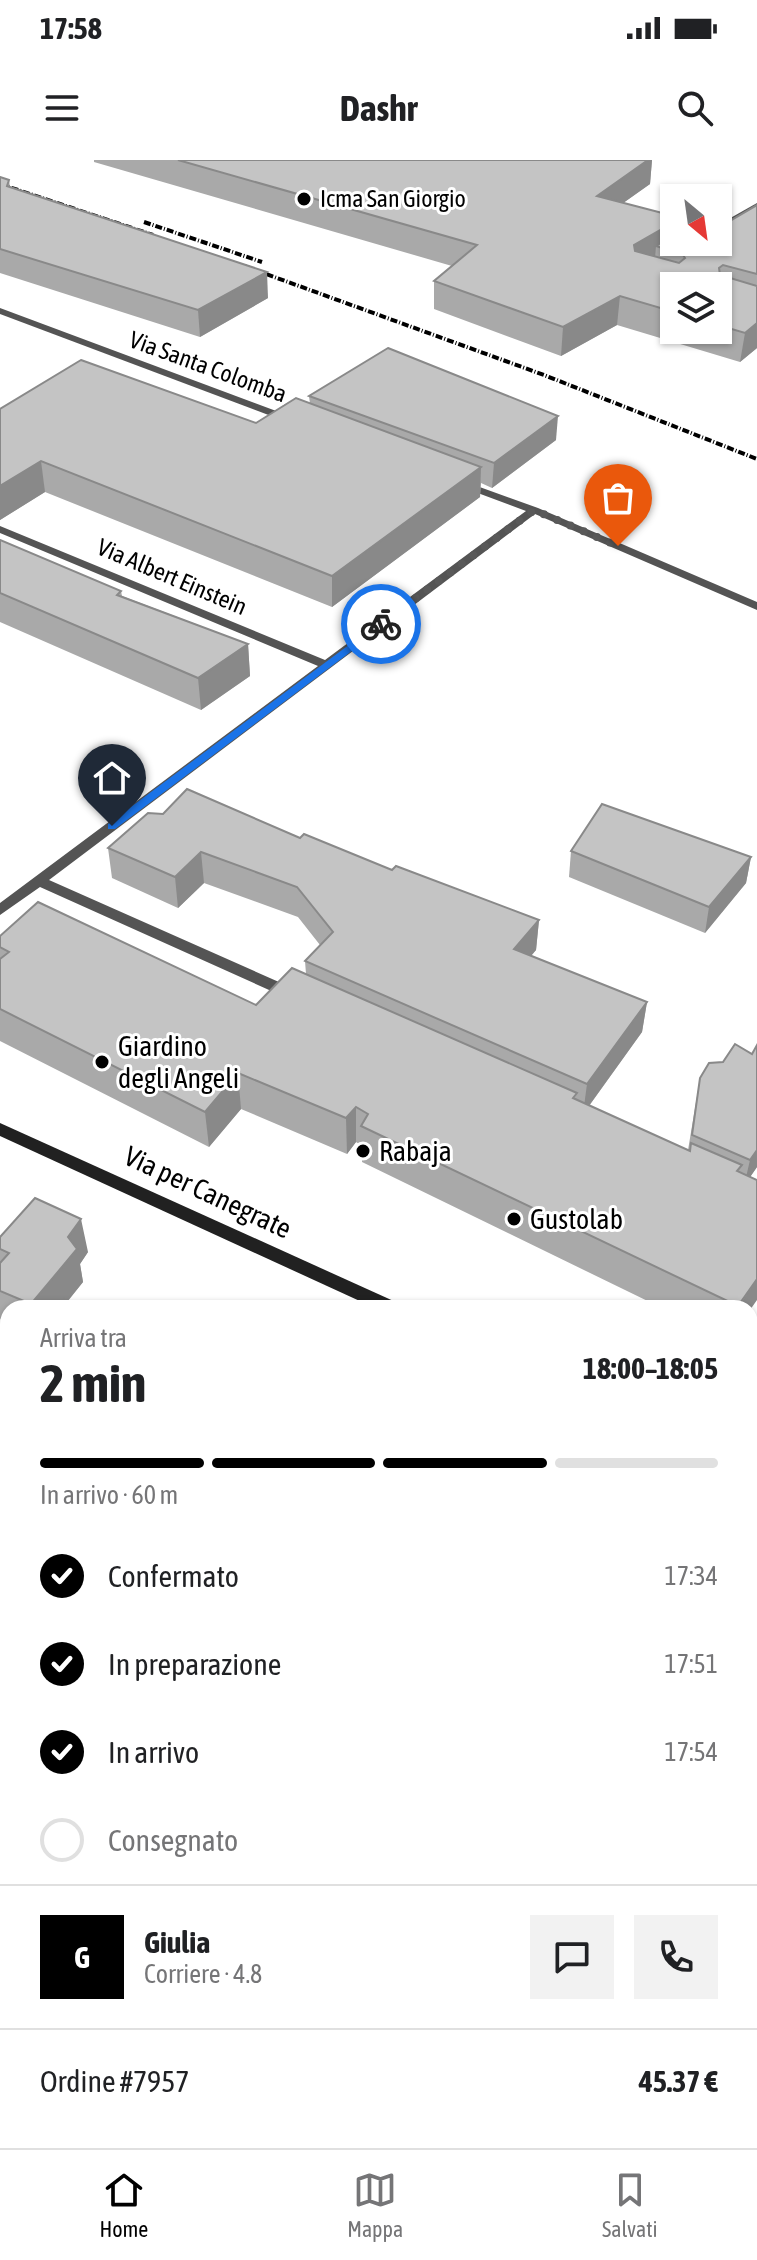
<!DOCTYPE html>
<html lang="it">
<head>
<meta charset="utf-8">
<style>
	body { margin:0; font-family:"Asap Condensed",sans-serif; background:#f2f2f2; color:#202124; height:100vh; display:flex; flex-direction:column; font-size:30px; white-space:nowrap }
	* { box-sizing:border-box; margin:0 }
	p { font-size:26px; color:#757577 }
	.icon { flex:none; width:44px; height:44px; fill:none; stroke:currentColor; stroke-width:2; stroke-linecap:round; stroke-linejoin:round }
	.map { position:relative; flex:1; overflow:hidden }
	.side { position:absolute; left:0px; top:1140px; width:758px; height:848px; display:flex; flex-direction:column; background:#fff; border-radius:24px 24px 0 0; box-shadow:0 2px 6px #0004 }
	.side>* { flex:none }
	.needle { width:52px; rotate:151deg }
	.controls { position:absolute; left:660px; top:24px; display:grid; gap:16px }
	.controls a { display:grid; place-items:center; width:72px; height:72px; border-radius:0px; background:#fff; box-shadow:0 2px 6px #0004; font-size:40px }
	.pin { position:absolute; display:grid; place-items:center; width:68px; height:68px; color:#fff; margin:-82px -34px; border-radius:50% 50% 50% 0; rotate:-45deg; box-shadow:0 0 8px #0007 }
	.pin .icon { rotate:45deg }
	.courier { position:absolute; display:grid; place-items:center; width:80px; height:80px; margin:-40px; border:6px solid #1a73e8; border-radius:50%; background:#fff; color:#222; box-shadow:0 2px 10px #0007 }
	.headline em { font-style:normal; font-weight:700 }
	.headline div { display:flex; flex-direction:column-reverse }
	.headline { display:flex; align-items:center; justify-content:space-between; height:136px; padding:0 40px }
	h1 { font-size:52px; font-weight:700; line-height:60px }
	.bar { display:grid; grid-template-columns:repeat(4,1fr); gap:12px 8px; align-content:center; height:96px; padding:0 40px }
	.bar i { height:10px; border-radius:6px; background:#e0e0e0 }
	.bar .current { background:#000 }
	.bar p { grid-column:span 4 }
	.line { display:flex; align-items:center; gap:20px; padding:0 40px; border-top:2px solid #e0e0e0 }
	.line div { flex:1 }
	.round { display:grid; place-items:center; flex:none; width:84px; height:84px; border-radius:0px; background:#f2f2f2 }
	ol { padding:0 40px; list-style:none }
	li { display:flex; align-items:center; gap:24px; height:88px }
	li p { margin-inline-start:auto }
	li .icon { padding:8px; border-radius:50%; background:#000; color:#fff; stroke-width:4 }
	li:last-child { color:#757577 }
	li i { width:44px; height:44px; border:4px solid #e0e0e0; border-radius:50% }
	.status { display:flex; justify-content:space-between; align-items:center; height:56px; padding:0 40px; background:#fff; direction:ltr }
	.status svg { height:22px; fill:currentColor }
	header { display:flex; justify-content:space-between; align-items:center; height:104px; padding:0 40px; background:#fff; font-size:36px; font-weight:700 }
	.menu { display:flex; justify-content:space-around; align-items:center; height:112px; border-top:2px solid #e0e0e0; background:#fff; font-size:22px; color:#757577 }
	.menu a { display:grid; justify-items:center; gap:4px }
	.menu .current { color:#000 }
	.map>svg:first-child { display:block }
</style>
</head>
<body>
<div class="status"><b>17:58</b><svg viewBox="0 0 49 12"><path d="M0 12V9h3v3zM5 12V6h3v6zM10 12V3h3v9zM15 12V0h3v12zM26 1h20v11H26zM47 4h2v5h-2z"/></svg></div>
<header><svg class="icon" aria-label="menu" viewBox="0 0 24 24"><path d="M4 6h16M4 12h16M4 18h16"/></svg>Dashr<svg class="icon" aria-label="search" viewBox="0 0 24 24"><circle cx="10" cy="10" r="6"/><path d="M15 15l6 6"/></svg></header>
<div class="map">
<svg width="757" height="1988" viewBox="0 0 757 1988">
	<rect width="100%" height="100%" fill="#fff"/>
	<!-- green -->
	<path fill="#dbdbdb" d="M0 1395H8V1980H750V1618L757 1622V1988H0Z"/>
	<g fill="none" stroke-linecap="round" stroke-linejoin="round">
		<!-- street -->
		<g fill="#545454" fill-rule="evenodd">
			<path d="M757 43V50L718 72V65Z"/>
			<path d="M0 148 295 258 296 260 287 262 0 154Z"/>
			<path d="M463 321 538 348 757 442V450L535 354 49 720 297 830 299 834 297 838H287L40 727 0 755V743L318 506 0 373V366L325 500 526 351 459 326 458 324Z"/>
		</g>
		<!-- secondary -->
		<g fill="#212121" fill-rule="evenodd">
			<path d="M0 963 398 1143 401 1148H375L0 976Z"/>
			<path d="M750 1307 757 1310V1326L750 1324Z"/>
		</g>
		<!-- rail -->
		<g stroke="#000" stroke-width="4" stroke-dasharray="7 2 1 2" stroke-linecap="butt">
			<path d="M0 24 153 75"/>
			<path d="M144 62 262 102"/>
			<path d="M244 106 544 215 757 299"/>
		</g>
	</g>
	<!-- wall -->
	<g fill="#a9a9a9" fill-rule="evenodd">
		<path d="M94 0H652L650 24 623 43 674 82H718L757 45V188L740 202 617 165 561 196 434 149V121L452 106 94 2ZM674 126H718V170H674Z"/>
		<path d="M0 17 9 20 10 27 268 138 200 177 0 113Z"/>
		<path d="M309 236 556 280 492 328 481 323 480 337 332 447 45 332 0 360V249L256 263 310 244Z"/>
		<path d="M0 380 121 431 122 436 248 484 250 516 201 550 0 462Z"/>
		<path d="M300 678 539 760 536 790 531 796 647 842 642 872 589 946 688 990 700 918 723 902 752 894 757 885V1007L750 1017V1148H662L362 1002V986L356 982 347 994 241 949 209 987 0 881V776L256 845 306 814 305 801 320 785 298 757 204 723 178 748 112 718 108 688Z"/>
		<path d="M571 691 751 697 746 723 705 773 569 717Z"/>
		<path d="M0 1077 88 1092 80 1104 83 1122 68 1141 80 1148H8V1163L0 1159Z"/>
		<path d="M8 1196V1423L0 1421V1205Z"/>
		<path d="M757 1383V1455L750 1451V1396Z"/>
	</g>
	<!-- shaded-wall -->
	<g fill="#898989">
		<path d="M648 0H652L650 24 595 63 597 36Z"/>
		<path d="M674 62V82L656 86 655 99 631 113 634 85Z"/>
		<path d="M267 112 268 138 200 177 198 150Z"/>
		<path d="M620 136 617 165 561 196 563 167Z"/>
		<path d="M757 163V188L740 202 745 173Z"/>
		<path d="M558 256 556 280 492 328 494 303Z"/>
		<path d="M41 301 45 332 0 360V326Z"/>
		<path d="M481 307 480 337 332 447V416Z"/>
		<path d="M248 484 250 516 201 550 198 518Z"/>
		<path d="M201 692 204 723 178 748 175 717Z"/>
		<path d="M751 697 746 723 705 773 709 747Z"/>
		<path d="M539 760 536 790 511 819 514 789Z"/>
		<path d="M647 842 642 872 583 954 587 924Z"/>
		<path d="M238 913 241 949 209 987 205 952Z"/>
		<path d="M356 947V982L347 994 346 958Z"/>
		<path d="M757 990V1007L744 1026 750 1000Z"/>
		<path d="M81 1059 88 1092 80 1104 83 1122 62 1148H32L31 1144 68 1077Z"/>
		<path d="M757 1119V1140L750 1150V1148H738Z"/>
	</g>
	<!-- building -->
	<g fill="#c4c4c4" stroke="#898989" stroke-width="2">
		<path d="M178 0H648L597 36 674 56V62L634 85 635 91 679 103 685 98 683 95 656 86 674 75V82H718V68L757 45V114L723 105 719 108 720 115 757 126V163L745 173 718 165V126H674V152L620 136 563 167 434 121 477 85Z"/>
		<path d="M0 17 9 20 7 26 267 112 198 150 0 89Z"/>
		<path d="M388 188 558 256 494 303 309 236Z"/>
		<path d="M81 200 256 263 296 238 481 307 332 416 41 301 0 326V249Z"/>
		<path d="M0 380 121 431 117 435 248 484 198 518 0 433Z"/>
		<path d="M187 629 300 678 304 674 392 710 396 706 539 760 514 789 647 842 587 924 305 801 333 772 297 727 201 692 175 717 108 688 148 653 163 654Z"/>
		<path d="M602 644 751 697 709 747 571 691Z"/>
		<path d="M38 742 256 845 292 808 577 933 573 938 690 991 691 983 742 1005 737 1011 757 1020V1119L738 1146 361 966 368 954 356 947 346 958 238 913 205 952 0 849V799L9 792 0 787V776Z"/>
		<path d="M735 884 752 894 757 885V990L750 1000 692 975 700 918 709 903 723 902Z"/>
		<path d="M35 1038 81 1059 68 1077 77 1089 31 1144 0 1131V1103L9 1093 0 1089V1077Z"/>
		<path d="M64 1139 80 1148H55Z"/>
		<path d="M8 1196V1396L0 1394V1205Z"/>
		<path d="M757 1383V1414L750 1410V1396Z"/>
		<path d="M750 1554 757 1558V1611L750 1624Z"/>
	</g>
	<!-- route -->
	<path fill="#1a73e8" d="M381 461 385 466 115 669H108V664Z"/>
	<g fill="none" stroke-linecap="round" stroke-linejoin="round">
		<!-- done -->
		<path stroke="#595959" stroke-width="8" stroke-dasharray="0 14.4" d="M381 464 534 350 618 386"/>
	</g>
	<!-- markers -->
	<g fill="#000" stroke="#fff" stroke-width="3">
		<circle cx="304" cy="39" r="8"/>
		<circle cx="102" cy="902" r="8"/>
		<circle cx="363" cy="991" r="8"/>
		<circle cx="514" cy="1059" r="8"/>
	</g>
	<g text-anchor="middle" stroke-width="6" stroke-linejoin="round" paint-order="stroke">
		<!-- far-poi labels -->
		<g font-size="24" fill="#000" stroke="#fff" text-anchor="start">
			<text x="320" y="47">Icma San Giorgio</text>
		</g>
		<!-- far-street labels -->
		<g font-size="24" fill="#000" stroke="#fff">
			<text transform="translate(208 207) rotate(20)" y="8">Via Santa Colomba</text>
			<text transform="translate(172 417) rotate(23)" y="8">Via Albert Einstein</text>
		</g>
		<!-- poi labels -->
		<g font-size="28" fill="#000" stroke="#fff" text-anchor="start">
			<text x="118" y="896">Giardino<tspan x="118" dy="32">degli Angeli</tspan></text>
			<text x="379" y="1001">Rabaja</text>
			<text x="530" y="1069">Gustolab</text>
		</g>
		<!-- street labels -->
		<g font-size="28" fill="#000" stroke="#fff">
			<text transform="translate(208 1032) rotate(25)" y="10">Via per Canegrate</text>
		</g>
	</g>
</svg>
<div class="controls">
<a><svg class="needle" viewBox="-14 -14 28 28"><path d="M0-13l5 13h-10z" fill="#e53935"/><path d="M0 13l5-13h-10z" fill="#757577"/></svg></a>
<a><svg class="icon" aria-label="layers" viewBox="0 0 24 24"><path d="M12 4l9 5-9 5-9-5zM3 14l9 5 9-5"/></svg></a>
</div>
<div class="pin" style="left:618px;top:386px;background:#ea580c"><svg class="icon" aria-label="bag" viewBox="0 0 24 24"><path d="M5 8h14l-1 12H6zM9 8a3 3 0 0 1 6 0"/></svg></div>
<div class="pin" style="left:112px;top:666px;background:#1f2937"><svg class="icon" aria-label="home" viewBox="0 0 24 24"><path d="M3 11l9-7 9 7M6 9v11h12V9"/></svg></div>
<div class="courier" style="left:381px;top:464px"><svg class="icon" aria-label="bike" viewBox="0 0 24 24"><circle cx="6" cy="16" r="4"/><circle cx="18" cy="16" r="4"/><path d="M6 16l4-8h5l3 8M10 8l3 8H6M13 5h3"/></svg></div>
<section class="side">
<div class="headline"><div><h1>2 min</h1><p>Arriva tra</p></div><em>18:00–18:05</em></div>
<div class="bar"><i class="current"></i><i class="current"></i><i class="current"></i><i></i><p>In arrivo · 60 m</p></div>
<ol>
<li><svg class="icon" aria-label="check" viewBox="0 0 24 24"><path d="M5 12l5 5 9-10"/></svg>Confermato<p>17:34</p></li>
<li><svg class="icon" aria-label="check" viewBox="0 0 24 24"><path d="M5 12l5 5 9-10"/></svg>In preparazione<p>17:51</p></li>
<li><svg class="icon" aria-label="check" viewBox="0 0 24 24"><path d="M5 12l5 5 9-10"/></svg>In arrivo<p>17:54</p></li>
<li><i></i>Consegnato</li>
</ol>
<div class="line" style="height:144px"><b class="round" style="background:#000;color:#fff">G</b><div><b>Giulia</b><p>Corriere · 4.8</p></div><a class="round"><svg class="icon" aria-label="chat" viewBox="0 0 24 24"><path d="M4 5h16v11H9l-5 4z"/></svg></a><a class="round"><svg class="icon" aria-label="phone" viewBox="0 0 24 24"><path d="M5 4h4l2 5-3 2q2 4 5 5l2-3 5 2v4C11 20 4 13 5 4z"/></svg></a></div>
<div class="line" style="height:104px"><div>Ordine #7957</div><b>45.37 €</b></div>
</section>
</div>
<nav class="menu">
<a class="current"><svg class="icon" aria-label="home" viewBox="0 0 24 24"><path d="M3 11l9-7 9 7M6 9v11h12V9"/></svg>Home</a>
<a><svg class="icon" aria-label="map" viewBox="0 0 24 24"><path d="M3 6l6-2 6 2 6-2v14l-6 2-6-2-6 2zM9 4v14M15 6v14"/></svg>Mappa</a>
<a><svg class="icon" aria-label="saved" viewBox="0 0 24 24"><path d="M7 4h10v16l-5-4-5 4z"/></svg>Salvati</a>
</nav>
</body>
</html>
